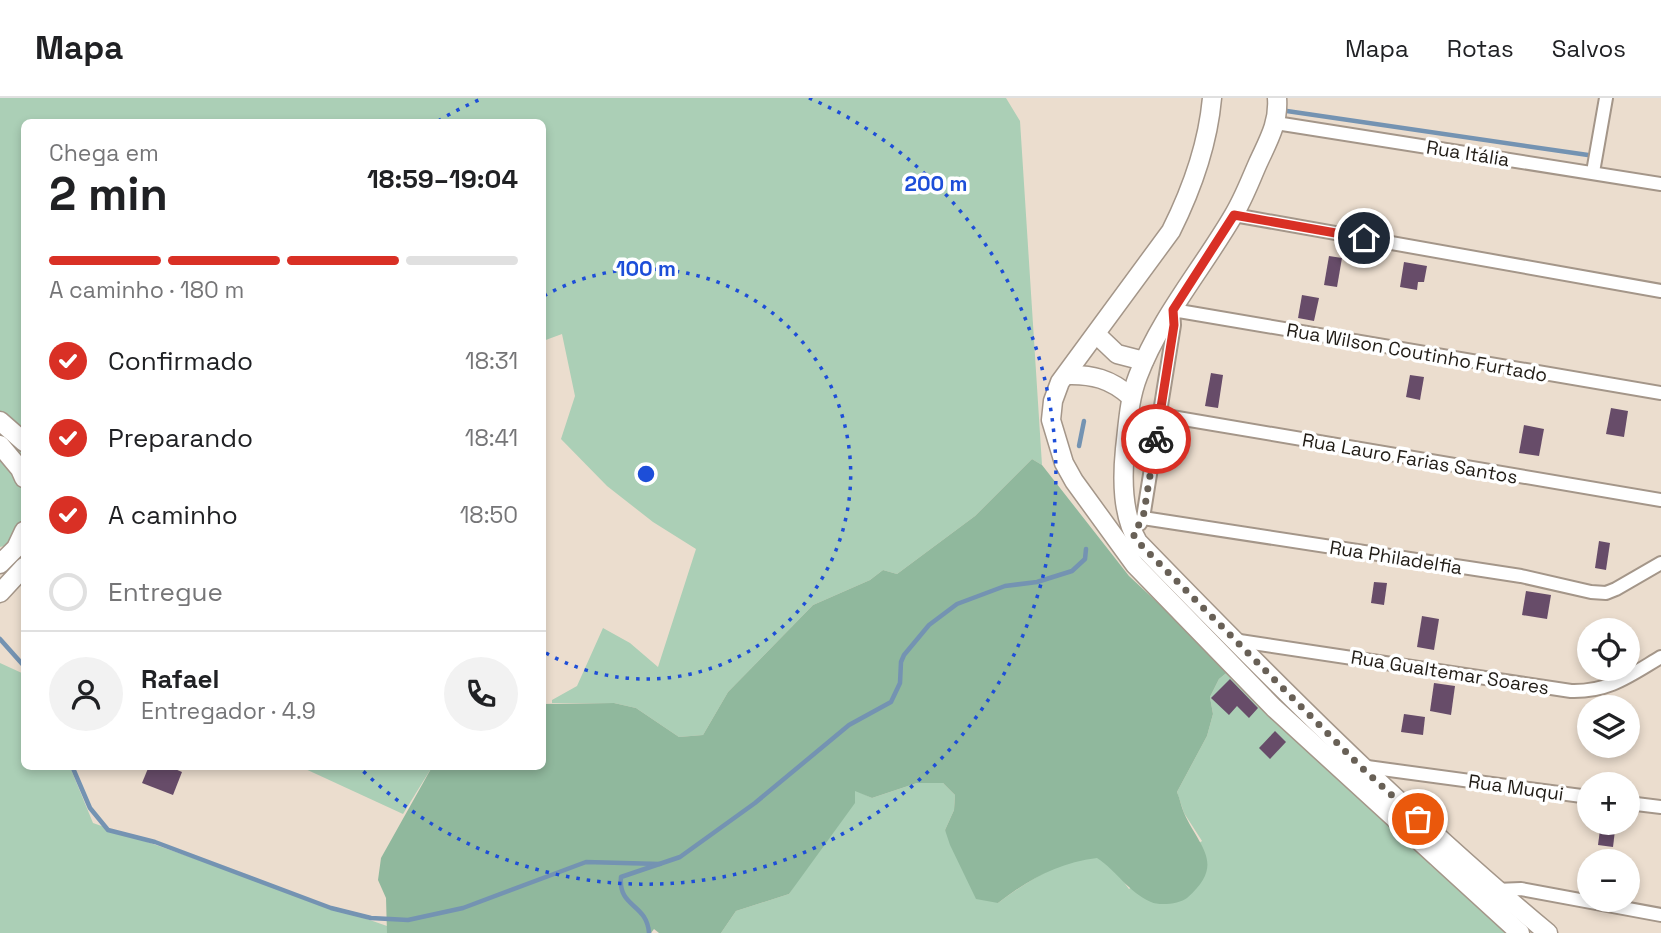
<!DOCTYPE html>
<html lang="pt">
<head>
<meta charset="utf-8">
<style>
	body { margin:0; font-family:"Space Grotesk",sans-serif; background:#f2f2f2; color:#202124; height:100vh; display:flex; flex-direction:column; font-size:26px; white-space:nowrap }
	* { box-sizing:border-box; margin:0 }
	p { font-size:23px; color:#757577 }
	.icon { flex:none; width:38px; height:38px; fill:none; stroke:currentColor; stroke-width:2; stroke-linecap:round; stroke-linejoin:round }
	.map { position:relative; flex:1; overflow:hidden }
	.details { position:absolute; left:21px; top:21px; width:525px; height:651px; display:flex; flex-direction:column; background:#fff; border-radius:10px; box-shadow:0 4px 10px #0003 }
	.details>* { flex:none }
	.fabs { position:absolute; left:1577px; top:520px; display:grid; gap:14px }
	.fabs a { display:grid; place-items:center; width:63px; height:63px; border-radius:50%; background:#fff; box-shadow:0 4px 10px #0003; font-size:35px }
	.pin { position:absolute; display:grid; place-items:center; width:60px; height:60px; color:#fff; margin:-30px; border:4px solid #fff; border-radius:50%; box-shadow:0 2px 7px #0007 }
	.courier { position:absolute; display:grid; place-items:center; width:70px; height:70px; margin:-35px; border:5px solid #d93025; border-radius:50%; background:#fff; color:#222; box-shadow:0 2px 9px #0007 }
	.overview em { font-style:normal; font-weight:800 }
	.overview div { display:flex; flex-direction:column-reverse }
	.overview { display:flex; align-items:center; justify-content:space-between; height:119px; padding:0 28px }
	h1 { font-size:46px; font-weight:800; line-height:52px }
	.bar { display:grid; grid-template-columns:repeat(4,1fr); gap:10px 7px; align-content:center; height:84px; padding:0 28px }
	.bar i { height:9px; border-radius:5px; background:#e0e0e0 }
	.bar .active { background:#d93025 }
	.bar p { grid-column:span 4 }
	.line { display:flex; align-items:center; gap:18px; padding:0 28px; border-top:2px solid #e0e0e0 }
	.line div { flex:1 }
	.round { display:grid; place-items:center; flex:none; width:74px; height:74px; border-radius:37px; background:#f2f2f2 }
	ol { padding:0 28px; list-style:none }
	li { display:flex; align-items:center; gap:21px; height:77px }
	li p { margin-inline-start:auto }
	li .icon { padding:7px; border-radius:50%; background:#d93025; color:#fff; stroke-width:4 }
	li:last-child { color:#757577 }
	li i { width:38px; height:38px; border:4px solid #e0e0e0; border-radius:50% }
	header { display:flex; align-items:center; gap:42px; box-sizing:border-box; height:98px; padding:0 35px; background:#fff; border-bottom:2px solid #e0e0e0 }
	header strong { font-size:33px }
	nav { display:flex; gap:38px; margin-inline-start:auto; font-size:24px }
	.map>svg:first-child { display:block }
</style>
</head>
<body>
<header>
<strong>Mapa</strong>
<nav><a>Mapa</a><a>Rotas</a><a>Salvos</a></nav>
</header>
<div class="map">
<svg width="1661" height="835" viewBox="0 0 1661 835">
	<rect width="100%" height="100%" fill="#ebddce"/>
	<!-- green -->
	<g fill="#abcfb6">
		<path d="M0 0H1006L1020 23 1042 367 1032 361 975 418 897 476 883 472 870 482 813 507 728 594 703 637 679 639 636 610 614 605H552V602L577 588 603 530 630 545 658 569 696 451 653 424 607 388 561 341 575 298 562 236 543 243 542 24H24V443L0 449Z"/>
		<path d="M0 565 24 576V668L70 669 93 725 387 828V835H0Z"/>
		<path d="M1230 572 1433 763 1430 767 1513 835H721L736 813 789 796 855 692 872 700 917 685H943L955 697 954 712 945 732 998 805C1018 790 1071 753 1098 760 1111 764 1121 780 1129 791L1202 743 1184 715 1177 694 1207 638 1213 616 1210 599 1219 581Z"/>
		<path d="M301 669H432L403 716Z"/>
	</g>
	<!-- forest -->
	<path fill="#90b89d" d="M1032 361 1042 367 1129 478 1230 572 1219 581 1210 599 1213 616 1207 638 1177 694C1180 701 1181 708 1184 715 1200 750 1226 766 1187 800 1180 806 1159 808 1151 804 1128 794 1117 773 1097 760 1058 765 1029 781 998 805L976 801 950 747 945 732 954 712 955 697 943 685H917L872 700 855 693V705L789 796 736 813 721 835H659L654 831 651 835H387L386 800 378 782 381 760 432 669 542 668 543 606 614 605 636 610 679 639 703 637 728 594 813 507 870 482 883 472 897 476 975 418Z"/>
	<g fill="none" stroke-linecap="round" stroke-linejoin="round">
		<!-- stream -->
		<g stroke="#7493b2" stroke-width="4.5">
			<path d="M1280 12 1588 57"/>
			<path d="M1079 348 1084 323"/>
			<path d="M0 541 24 568"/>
			<path d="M72 668 90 710 108 732 155 744 331 810 371 820 408 822 463 810 586 764 660 766"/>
			<path d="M649 835C647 805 618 810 621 779L680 759 755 705 849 627 891 604 900 585 901 564 904 557 929 527 957 506 1005 488 1037 484 1072 473 1085 461 1086 451"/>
		</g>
	</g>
	<!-- building -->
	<g fill="#674c69">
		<path d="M1329 158 1342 160 1337 189 1324 187Z"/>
		<path d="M1404 164 1427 168 1424 184H1418L1417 192 1400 189Z"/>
		<path d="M1302 197 1319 200 1314 223 1298 220Z"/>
		<path d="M1211 275 1223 277 1218 310 1205 308Z"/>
		<path d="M1410 277 1424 279 1420 302 1406 299Z"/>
		<path d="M1611 310 1628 313 1624 339 1606 336Z"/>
		<path d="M1524 327 1544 331 1539 358 1519 355Z"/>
		<path d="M1599 443 1610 445 1606 472 1595 470Z"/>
		<path d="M1374 484 1387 485 1384 507 1371 505Z"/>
		<path d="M1526 493 1551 497 1547 521 1522 517Z"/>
		<path d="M1422 518 1439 521 1434 552 1417 549Z"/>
		<path d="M1230 581 1258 610 1249 620 1237 608 1229 617 1211 600Z"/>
		<path d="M1434 585 1455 588 1451 617 1430 613Z"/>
		<path d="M1404 616 1425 619 1423 637 1401 634Z"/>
		<path d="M1275 633 1286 644 1270 661 1259 650Z"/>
		<path d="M149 668H168L182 674 173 697 142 685Z"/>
		<path d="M1601 724H1616L1613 749 1598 747Z"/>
	</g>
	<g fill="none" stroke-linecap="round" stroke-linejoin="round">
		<defs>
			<g id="street">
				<path d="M1276 25 1661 86"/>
				<path d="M1593 74 1606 0"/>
				<path d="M1234 117 1661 193"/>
				<path d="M1160 317 1661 402"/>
				<path d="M1143 420 1174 227 1173 212 1661 295"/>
				<path d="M1140 426 1143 420 1521 478 1591 494 1606 495 1616 491 1661 465"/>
				<path d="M1233 542 1571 593C1609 594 1629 578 1661 559"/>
				<path d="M1360 668 1589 699"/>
				<path d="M1628 705 1661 709"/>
				<path d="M1496 792 1521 791 1661 817"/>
			</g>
			<g id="secondary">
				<path d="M1212 0C1208 45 1191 93 1171 133L1060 284 1053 303 1051 322 1064 365 1074 383 1135 467 1274 610 1520 835"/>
				<path d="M1277 0C1279 25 1268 43 1258 65 1250 83 1243 102 1233 118 1202 171 1160 220 1138 278 1129 301 1128 326 1125 351 1122 382 1122 417 1138 444 1270 580 1403 714 1548 835"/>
				<path d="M1096 236 1117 256 1144 263"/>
				<path d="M1066 277C1092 276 1111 281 1131 299"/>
				<path d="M0 323 24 344"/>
				<path d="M0 347 20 371 24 380"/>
				<path d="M0 466 16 450 24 433"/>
				<path d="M0 495 24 469"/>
			</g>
		</defs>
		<!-- street casing -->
		<use href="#street" stroke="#a49689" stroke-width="16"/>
		<!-- secondary casing -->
		<use href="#secondary" stroke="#a49689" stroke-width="21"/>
		<!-- street -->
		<use href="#street" stroke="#fff" stroke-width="12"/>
		<!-- secondary -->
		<use href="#secondary" stroke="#fff" stroke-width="18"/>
	</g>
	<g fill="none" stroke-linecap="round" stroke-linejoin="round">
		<!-- done -->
		<path stroke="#686056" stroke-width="7" stroke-dasharray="0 12.6" d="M1156 341 1143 420 1133 436 1138 444 1360 668 1418 721"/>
		<!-- route -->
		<path stroke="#d93025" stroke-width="9" d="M1156 341 1174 227 1173 212 1234 117 1364 140"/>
	</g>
	<!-- distance rings -->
	<g fill="none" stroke="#1d4ed8" stroke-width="3.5" stroke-dasharray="3.5 7">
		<path d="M544 198A205 205 0 1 1 544 554"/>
		<path d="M438 23A410 410 0 0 1 483 0M809 0A410 410 0 1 1 361 671"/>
	</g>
	<g text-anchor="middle" stroke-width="7" stroke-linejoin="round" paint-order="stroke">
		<!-- street labels -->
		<g font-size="19" fill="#211c16" stroke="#fff">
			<text transform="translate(1468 55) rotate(9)" y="7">Rua Itália</text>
			<text transform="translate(1417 254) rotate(10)" y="7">Rua Wilson Coutinho Furtado</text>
			<text transform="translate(1410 360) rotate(10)" y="7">Rua Lauro Farias Santos</text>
			<text transform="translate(1396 459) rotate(9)" y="7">Rua Philadelfia</text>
			<text transform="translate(1450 574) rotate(9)" y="7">Rua Gualtemar Soares</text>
			<text transform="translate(1516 689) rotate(8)" y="7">Rua Muqui</text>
		</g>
	</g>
	<circle cx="646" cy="376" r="10" fill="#1d4ed8" stroke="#fff" stroke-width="3.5"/>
	<g font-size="21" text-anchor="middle" font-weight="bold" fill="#1d4ed8" stroke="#fff" stroke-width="7" stroke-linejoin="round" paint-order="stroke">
		<text x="936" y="93">200 m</text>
		<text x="646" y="178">100 m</text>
	</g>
</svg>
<div class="fabs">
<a><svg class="icon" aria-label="locate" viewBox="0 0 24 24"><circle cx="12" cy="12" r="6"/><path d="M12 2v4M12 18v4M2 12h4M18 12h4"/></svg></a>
<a><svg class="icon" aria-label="layers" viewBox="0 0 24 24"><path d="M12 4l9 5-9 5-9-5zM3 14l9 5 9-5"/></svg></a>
<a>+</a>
<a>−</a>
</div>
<div class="pin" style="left:1418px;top:721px;background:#ea580c"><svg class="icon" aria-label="bag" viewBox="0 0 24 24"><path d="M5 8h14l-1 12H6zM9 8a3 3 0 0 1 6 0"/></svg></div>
<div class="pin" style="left:1364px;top:140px;background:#1f2937"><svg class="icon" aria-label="home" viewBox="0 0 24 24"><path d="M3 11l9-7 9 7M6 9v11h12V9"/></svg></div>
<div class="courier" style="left:1156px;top:341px"><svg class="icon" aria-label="bike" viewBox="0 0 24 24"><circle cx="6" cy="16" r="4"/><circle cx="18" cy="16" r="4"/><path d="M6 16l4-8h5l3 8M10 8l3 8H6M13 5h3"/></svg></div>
<section class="details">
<div class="overview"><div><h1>2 min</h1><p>Chega em</p></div><em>18:59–19:04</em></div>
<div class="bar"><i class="active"></i><i class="active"></i><i class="active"></i><i></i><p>A caminho · 180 m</p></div>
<ol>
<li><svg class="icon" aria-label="check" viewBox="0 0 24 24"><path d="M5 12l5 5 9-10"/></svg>Confirmado<p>18:31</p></li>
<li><svg class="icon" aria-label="check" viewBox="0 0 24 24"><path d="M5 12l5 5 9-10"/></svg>Preparando<p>18:41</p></li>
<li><svg class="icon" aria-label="check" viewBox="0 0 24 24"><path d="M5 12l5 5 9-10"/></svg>A caminho<p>18:50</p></li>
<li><i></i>Entregue</li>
</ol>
<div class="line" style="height:126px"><a class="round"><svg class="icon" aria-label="person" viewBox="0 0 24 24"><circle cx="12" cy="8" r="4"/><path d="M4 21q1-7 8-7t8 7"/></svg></a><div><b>Rafael</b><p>Entregador · 4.9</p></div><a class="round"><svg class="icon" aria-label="phone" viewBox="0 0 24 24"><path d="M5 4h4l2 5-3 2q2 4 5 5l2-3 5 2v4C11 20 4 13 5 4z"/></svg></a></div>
</section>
</div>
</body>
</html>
